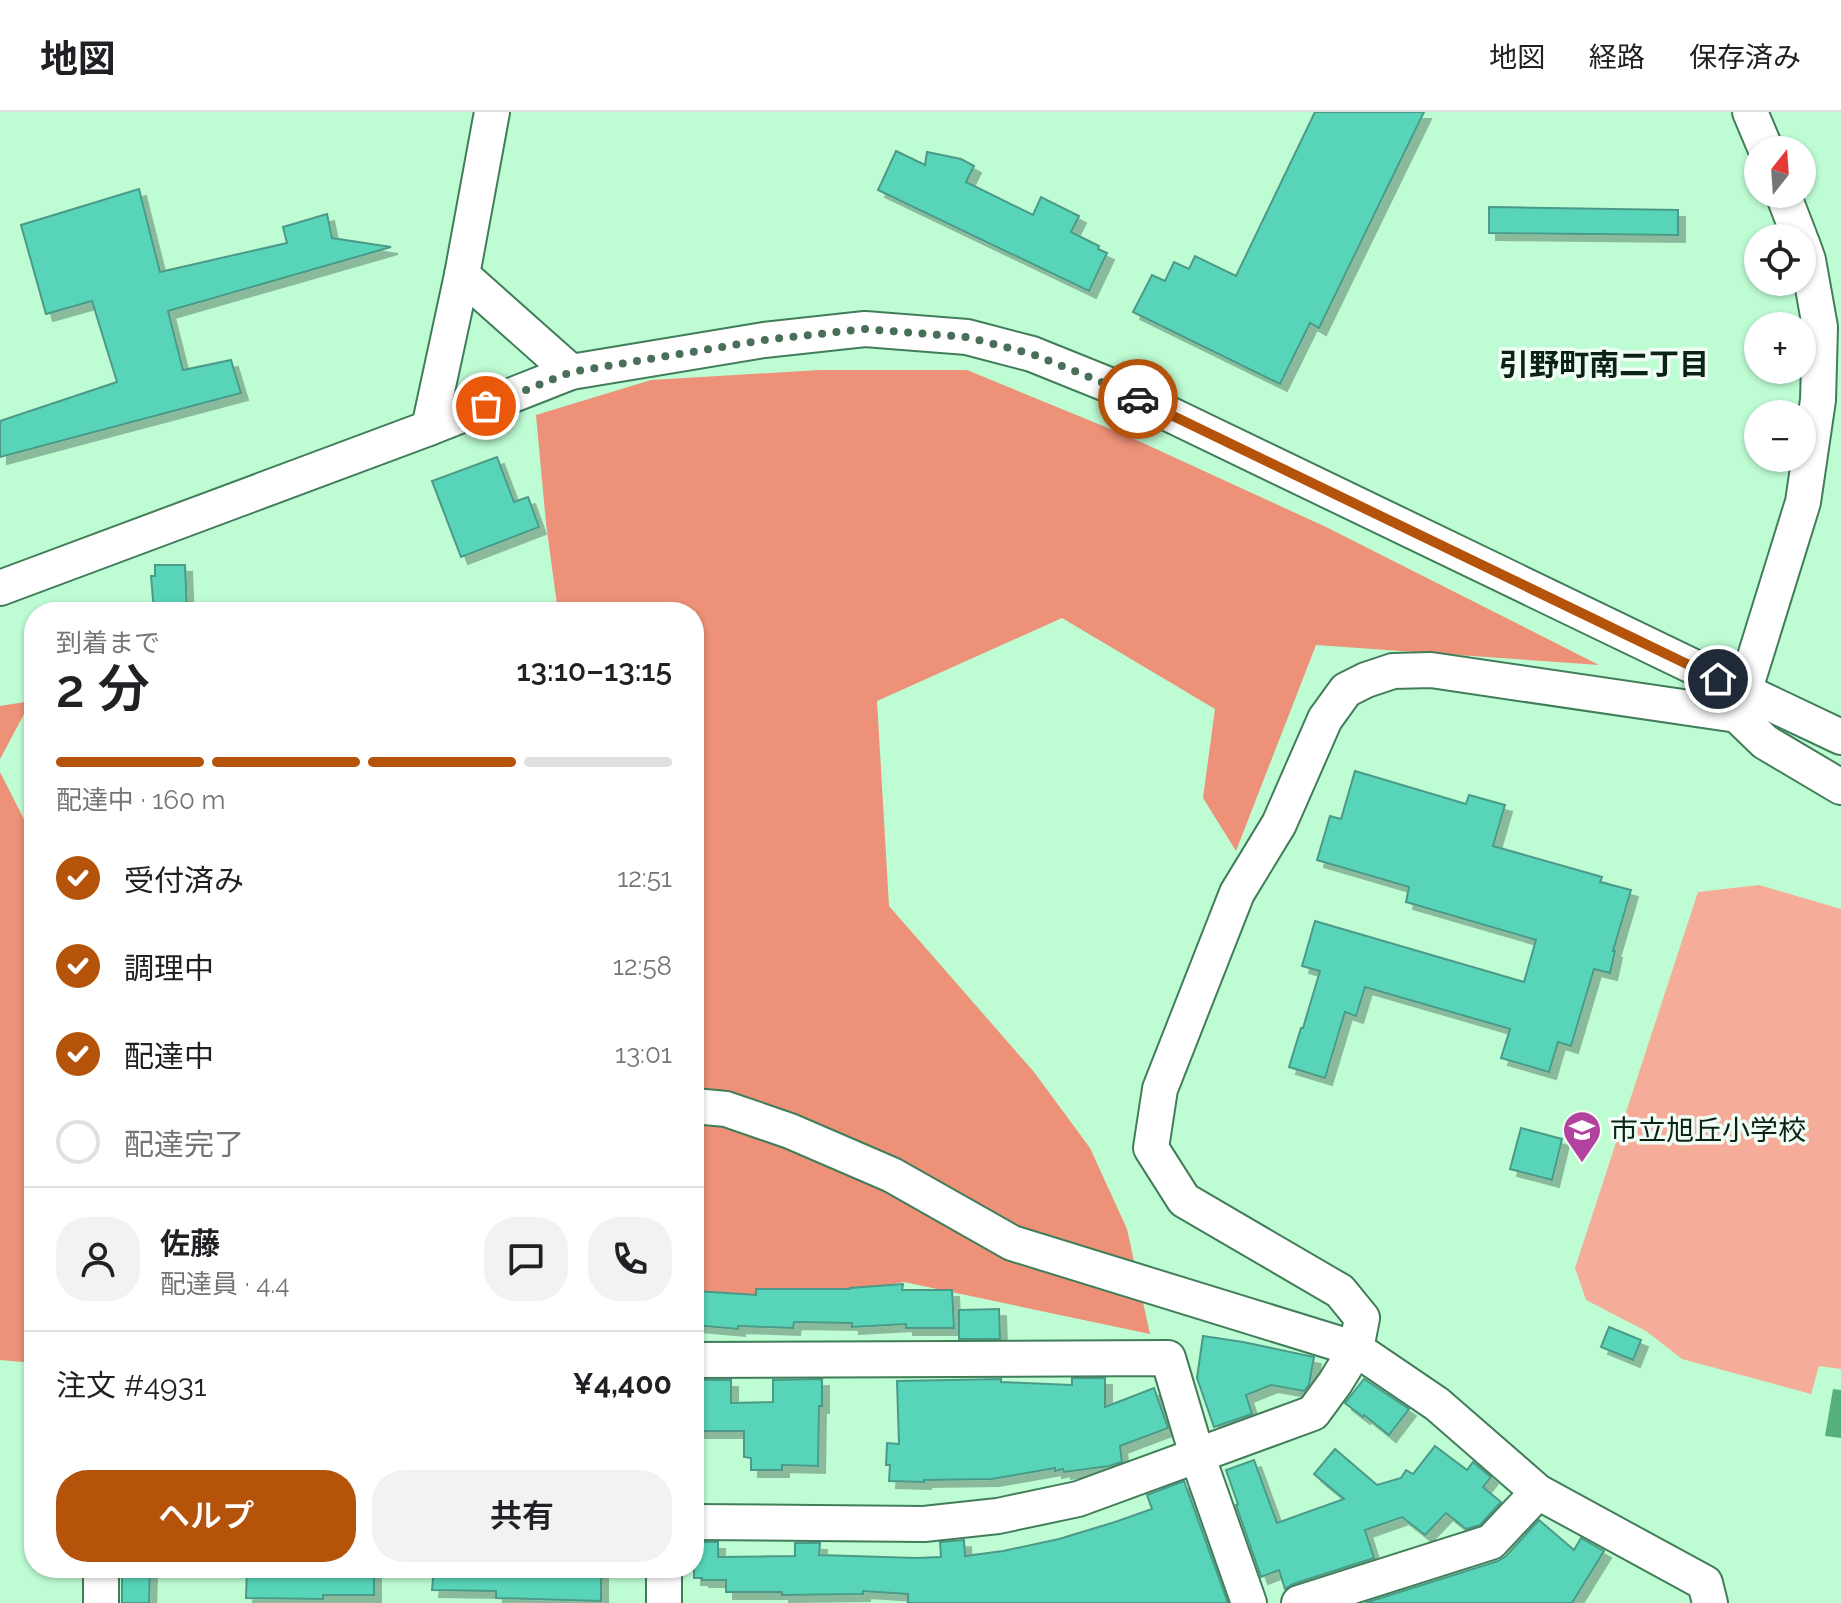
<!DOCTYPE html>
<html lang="ja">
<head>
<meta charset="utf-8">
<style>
	body { margin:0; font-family:Raleway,"Noto Sans JP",sans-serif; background:#f2f2f2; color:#202124; height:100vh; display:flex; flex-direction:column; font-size:30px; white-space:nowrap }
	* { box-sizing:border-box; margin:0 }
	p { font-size:26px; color:#757577 }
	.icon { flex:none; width:44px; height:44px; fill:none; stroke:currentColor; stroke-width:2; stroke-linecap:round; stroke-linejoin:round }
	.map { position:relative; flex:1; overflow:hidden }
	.sheet { position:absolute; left:24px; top:490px; width:680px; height:976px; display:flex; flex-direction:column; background:#fff; border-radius:32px; box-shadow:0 2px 6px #0004 }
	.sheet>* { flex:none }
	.needle { width:52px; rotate:17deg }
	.buttons { position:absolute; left:1744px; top:24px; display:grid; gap:16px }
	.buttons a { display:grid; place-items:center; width:72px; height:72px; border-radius:50%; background:#fff; box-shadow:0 2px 6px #0004; font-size:40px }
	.pin { position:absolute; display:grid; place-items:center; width:68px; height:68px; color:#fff; margin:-34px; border:4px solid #fff; border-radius:50%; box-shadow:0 2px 8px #0007 }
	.courier { position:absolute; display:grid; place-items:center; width:80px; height:80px; margin:-40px; border:6px solid #b45309; border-radius:50%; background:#fff; color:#222; box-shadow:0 2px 10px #0007 }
	.summary em { font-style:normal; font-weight:600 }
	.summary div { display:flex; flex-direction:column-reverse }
	.summary { display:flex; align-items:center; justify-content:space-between; height:136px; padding:0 32px }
	h1 { font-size:52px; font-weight:600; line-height:60px }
	.bar { display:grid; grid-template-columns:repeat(4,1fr); gap:12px 8px; align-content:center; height:96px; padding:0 32px }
	.bar i { height:10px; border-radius:6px; background:#e0e0e0 }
	.bar .current { background:#b45309 }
	.bar p { grid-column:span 4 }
	.line { display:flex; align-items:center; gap:20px; padding:0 32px; border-top:2px solid #e0e0e0 }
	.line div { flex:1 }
	.round { display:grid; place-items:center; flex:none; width:84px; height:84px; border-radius:32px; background:#f2f2f2 }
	ol { padding:0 32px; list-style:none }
	li { display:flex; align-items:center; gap:24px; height:88px }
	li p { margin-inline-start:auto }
	li .icon { padding:8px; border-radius:50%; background:#b45309; color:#fff; stroke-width:4 }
	li:last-child { color:#757577 }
	li i { width:44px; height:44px; border:4px solid #e0e0e0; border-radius:50% }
	.action { display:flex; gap:16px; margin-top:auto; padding:16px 32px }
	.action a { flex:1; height:92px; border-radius:32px; background:#b45309; color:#fff; font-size:32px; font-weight:600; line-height:92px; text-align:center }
	.action a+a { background:#f2f2f2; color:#202124 }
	header { display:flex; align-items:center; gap:48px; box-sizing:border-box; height:112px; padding:0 40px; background:#fff; border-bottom:2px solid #e0e0e0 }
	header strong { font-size:38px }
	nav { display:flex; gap:44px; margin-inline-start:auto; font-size:28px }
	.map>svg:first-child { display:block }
</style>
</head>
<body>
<header>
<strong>地図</strong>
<nav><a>地図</a><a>経路</a><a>保存済み</a></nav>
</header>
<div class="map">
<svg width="1841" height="1491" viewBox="0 0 1841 1491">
	<defs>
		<filter id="shadow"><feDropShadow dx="7" dy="7" stdDeviation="0" flood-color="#0004"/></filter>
	</defs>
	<rect width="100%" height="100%" fill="#befcd4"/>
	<!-- green -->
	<path fill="#f5ac98" d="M1759 773 1841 797V1257L1819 1254 1811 1282 1682 1247 1646 1219 1586 1188 1575 1156 1698 780Z"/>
	<!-- forest -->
	<g fill="#ed9178">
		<path d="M820 258H967L1130 325 1326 415 1599 553 1316 533 1236 739 1203 686 1215 597 1062 506 877 589 889 794 1034 960 1090 1036 1127 1117 1150 1222 904 1170 694 1210V500H558L546 411 536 303 651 268Z"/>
		<path d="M31 589 0 647V594Z"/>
		<path d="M0 660 34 727V1251L0 1248Z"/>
	</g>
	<!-- water -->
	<path fill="#55b07b" d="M1833 1277 1841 1278V1326L1825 1324Z"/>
	<!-- building -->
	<g fill="#58d4b9" stroke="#4c9a87" stroke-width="2" filter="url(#shadow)">
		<path d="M1315 0H1424L1319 216 1310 211 1280 272 1133 200 1152 163 1165 169 1174 150 1189 157 1195 144 1236 164Z"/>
		<path d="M896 39 925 53 927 40 961 47 974 54 966 70 1033 103 1041 85 1079 104 1071 120 1099 134 1098 137 1107 141 1089 179 878 78Z"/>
		<path d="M139 77 160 160 287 131 283 115 327 102 332 126 391 135 168 199 183 258 231 248 241 281 0 345V309L117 270 92 189 46 202 21 113Z"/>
		<path d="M1489 95 1678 98V123L1489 121Z"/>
		<path d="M497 345 514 390 528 385 539 415 461 445 432 369Z"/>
		<path d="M155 453H185L187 500 154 499 151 464H155Z"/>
		<path d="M1355 659 1466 692 1469 683 1505 693 1493 734 1602 765 1600 770 1631 778 1613 839H1615L1610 861 1594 857 1571 934 1558 930 1549 960 1501 946 1510 917 1365 875 1356 904 1345 900 1325 966 1289 955 1301 916H1303L1320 859 1302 854 1315 809 1524 870 1536 828 1406 790 1409 775 1317 748 1330 704 1341 707Z"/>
		<path d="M1521 1016 1562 1027 1552 1068 1510 1057Z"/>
		<path d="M903 1172 902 1178H952L954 1216H906V1212L852 1215V1211L794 1210 793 1216 738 1214V1217L695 1213 696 1179 756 1183V1177H850V1176Z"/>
		<path d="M999 1197 1000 1227H959V1198Z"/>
		<path d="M1609 1215 1641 1228 1633 1248 1601 1235Z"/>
		<path d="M1203 1224 1243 1230 1314 1245 1309 1273 1304 1279 1271 1273 1246 1283 1252 1302 1214 1315 1197 1266Z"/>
		<path d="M1072 1266H1105V1295L1154 1276 1168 1316 1120 1334 1122 1350 1109 1354 1064 1360 1063 1357 1055 1359V1356L992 1367 924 1368V1370L889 1369 890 1353H886L887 1331 899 1332 897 1269 1001 1267V1270L1072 1273Z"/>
		<path d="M822 1267V1294H819L818 1354 782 1353V1358H751V1346L744 1345V1319H694V1268H731V1291L773 1290V1268Z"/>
		<path d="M1364 1267 1409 1297 1389 1323 1364 1303 1363 1305 1345 1291Z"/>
		<path d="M1435 1334 1467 1358 1473 1350 1491 1365 1483 1375 1501 1390 1480 1413 1466 1417 1446 1401 1425 1423 1402 1405 1365 1418 1374 1446 1293 1472 1285 1477 1279 1458 1261 1465 1236 1393 1238 1392 1226 1358 1254 1348 1277 1411 1344 1387 1314 1362 1335 1337 1377 1373 1401 1366 1406 1358 1413 1362Z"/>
		<path d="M1184 1369 1228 1491H908V1482L863 1479V1482L782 1483V1480H726V1468H702V1466H694V1430H718V1445L795 1444V1431H820L819 1443 917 1446 941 1445 940 1430 964 1428 965 1444 1003 1439 1059 1427 1115 1410 1152 1397 1147 1383Z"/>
		<path d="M1539 1408 1574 1438 1581 1426 1604 1439 1572 1491H1365L1498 1449 1506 1444Z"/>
		<path d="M122 1456H150L149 1491H122Z"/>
		<path d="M247 1456H374V1483H323V1487L246 1486Z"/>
		<path d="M434 1456H601V1489L496 1486V1479L432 1478Z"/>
	</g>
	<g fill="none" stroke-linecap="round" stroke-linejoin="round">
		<defs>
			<g id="minor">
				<path d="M1750 0 1766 38"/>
				<path d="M1783 82 1800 126"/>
				<path d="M462 163 571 260"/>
				<path d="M429 316 462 163 492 0"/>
				<path d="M0 476 429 316 571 260 764 228 865 217 967 225 1032 242 1109 273 1746 580 1841 625"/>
				<path d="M1737 603 1765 630 1841 675"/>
				<path d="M694 994 726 997 790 1019 892 1063 1012 1131 1356 1237 1437 1292 1538 1380 1705 1471 1710 1491"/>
				<path d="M694 1248 1168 1246 1197 1343 1249 1491"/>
				<path d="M694 1410 924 1412 998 1404 1078 1387 1313 1301 1335 1271 1356 1237 1362 1206 1340 1179 1184 1088 1151 1036 1160 977 1237 781 1279 712 1325 607 1346 578 1366 568 1393 559 1431 558 1737 603 1803 390 1818 288 1820 215 1808 148 1802 131"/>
				<path d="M101 1456V1491"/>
				<path d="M664 1491V1456"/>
				<path d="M1299 1491 1491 1430 1538 1380"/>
			</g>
		</defs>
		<!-- minor casing -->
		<use href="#minor" stroke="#427d5a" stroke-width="38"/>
		<!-- minor -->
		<use href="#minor" stroke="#fff" stroke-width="34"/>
	</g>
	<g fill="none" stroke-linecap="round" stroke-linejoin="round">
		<!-- done -->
		<path stroke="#4a6f58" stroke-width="8" stroke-dasharray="0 14.4" d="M486 294 571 260 764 228 865 217 967 225 1032 242 1109 273 1138 287"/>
		<!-- route -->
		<path stroke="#b45309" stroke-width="10" d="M1138 287 1718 567"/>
	</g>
	<!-- icons -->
	<defs>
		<symbol id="school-pin" viewBox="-11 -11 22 30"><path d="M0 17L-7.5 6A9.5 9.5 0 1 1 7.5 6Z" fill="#b3429e" stroke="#f0fcf4"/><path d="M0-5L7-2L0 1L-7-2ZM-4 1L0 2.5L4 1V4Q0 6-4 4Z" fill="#fff"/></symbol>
	</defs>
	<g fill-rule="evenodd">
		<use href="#school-pin" x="1560" y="996" width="44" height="60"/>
	</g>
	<g text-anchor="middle" stroke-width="7" stroke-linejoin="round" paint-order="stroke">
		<!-- poi labels -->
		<g font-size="28" fill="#0b2315" stroke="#f0fcf4" text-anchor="start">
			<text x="1610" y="1028">市立旭丘小学校</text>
		</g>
		<!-- neighbourhood labels -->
		<g font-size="30" font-weight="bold" fill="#0b2315" stroke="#f0fcf4">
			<text x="1604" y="263">引野町南二丁目</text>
		</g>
	</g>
</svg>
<div class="buttons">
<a><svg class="needle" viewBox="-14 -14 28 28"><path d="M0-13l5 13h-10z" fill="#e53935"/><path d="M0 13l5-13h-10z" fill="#757577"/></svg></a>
<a><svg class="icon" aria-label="locate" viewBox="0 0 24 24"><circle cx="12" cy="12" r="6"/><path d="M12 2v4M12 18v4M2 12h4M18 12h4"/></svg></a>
<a>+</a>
<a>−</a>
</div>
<div class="pin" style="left:486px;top:294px;background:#ea580c"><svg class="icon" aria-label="bag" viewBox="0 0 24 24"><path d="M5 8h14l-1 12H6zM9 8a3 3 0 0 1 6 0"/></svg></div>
<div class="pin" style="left:1718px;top:567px;background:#1f2937"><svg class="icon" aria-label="home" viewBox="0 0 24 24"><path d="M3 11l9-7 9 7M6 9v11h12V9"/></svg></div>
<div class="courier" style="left:1138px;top:287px"><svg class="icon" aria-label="car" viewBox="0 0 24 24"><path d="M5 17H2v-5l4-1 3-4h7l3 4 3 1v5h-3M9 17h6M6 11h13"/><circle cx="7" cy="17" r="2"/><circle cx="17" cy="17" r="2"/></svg></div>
<section class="sheet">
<div class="summary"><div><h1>2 分</h1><p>到着まで</p></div><em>13:10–13:15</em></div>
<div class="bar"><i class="current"></i><i class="current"></i><i class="current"></i><i></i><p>配達中 · 160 m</p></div>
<ol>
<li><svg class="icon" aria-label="check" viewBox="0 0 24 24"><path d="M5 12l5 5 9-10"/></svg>受付済み<p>12:51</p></li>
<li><svg class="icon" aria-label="check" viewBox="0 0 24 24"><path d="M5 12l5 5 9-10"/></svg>調理中<p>12:58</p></li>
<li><svg class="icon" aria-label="check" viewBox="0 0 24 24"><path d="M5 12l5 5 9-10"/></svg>配達中<p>13:01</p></li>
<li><i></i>配達完了</li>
</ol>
<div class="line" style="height:144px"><a class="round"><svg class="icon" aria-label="person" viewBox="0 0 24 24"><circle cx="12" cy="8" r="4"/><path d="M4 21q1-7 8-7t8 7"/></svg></a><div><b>佐藤</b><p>配達員 · 4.4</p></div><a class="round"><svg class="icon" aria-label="chat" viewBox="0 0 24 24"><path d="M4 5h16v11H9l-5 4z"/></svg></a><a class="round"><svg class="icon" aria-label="phone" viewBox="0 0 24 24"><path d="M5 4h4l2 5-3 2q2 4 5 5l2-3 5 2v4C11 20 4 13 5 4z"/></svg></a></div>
<div class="line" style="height:104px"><div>注文 #4931</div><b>¥4,400</b></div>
<div class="action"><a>ヘルプ</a><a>共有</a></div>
</section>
</div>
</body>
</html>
